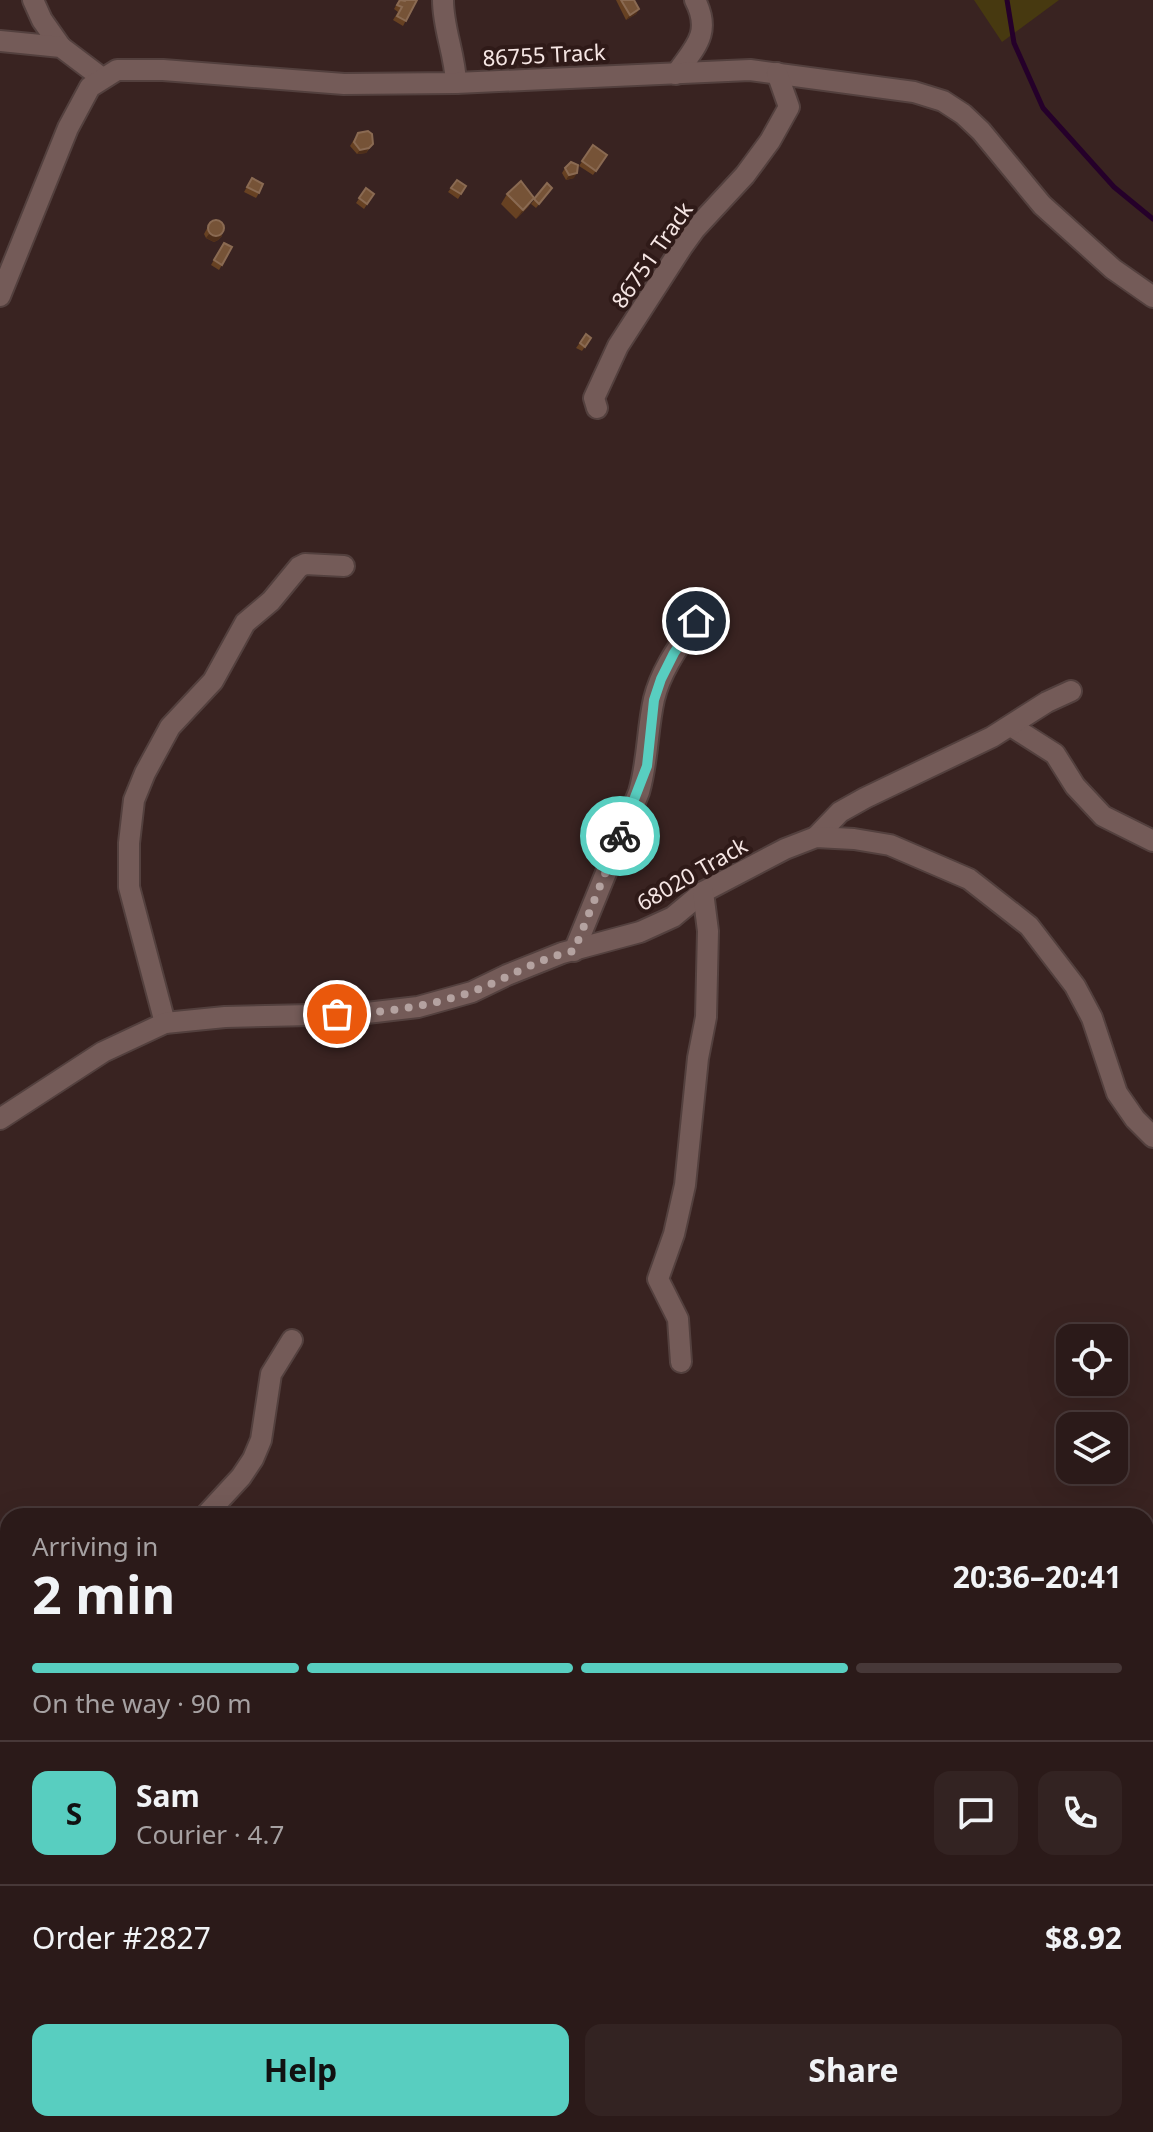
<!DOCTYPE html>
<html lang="en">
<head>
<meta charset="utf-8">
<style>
	body { margin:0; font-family:"Noto Sans",sans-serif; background:#332322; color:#f1f3f6; height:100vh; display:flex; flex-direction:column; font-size:30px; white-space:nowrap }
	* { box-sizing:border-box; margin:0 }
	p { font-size:26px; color:#a6a1a2 }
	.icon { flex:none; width:44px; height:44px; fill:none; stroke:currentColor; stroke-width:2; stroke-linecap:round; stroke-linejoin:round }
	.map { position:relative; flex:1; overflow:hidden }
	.drawer { position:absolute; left:0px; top:1508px; width:1154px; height:624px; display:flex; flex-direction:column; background:#2b1a19; border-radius:24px 24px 0 0; box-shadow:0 8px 32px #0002,0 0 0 2px #473838 }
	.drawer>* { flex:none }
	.tools { position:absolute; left:1056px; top:1324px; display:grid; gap:16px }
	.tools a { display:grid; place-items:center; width:72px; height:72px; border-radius:16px; background:#2b1a19; box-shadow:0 8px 32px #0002,0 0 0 2px #473838; font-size:40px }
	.pin { position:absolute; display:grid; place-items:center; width:68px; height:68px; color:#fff; margin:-34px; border:4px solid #fff; border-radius:50%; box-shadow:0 2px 8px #0007 }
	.courier { position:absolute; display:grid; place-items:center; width:80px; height:80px; margin:-40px; border:6px solid #58cec0; border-radius:50%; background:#fff; color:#222; box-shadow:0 2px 10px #0007 }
	.summary em { font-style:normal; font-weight:700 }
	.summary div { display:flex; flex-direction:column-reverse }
	.summary { display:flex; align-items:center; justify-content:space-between; height:136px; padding:0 32px }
	h1 { font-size:52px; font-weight:700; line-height:60px }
	.bar { display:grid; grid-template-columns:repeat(4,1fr); gap:12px 8px; align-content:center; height:96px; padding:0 32px }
	.bar i { height:10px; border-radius:6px; background:#473838 }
	.bar .on { background:#58cec0 }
	.bar p { grid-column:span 4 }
	.line { display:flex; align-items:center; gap:20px; padding:0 32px; border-top:2px solid #473838 }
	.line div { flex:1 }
	.round { display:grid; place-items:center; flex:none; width:84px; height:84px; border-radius:16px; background:#332322 }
	.cta { display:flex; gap:16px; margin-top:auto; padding:16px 32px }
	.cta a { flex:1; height:92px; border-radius:16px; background:#58cec0; color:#111; font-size:32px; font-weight:700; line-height:92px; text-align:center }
	.cta a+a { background:#332322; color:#f1f3f6 }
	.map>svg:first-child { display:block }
</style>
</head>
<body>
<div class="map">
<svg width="1153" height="2132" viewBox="0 0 1153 2132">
	<rect width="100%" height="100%" fill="#392321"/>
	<!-- green -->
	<path fill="#473910" d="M974 0H1059L1002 42Z"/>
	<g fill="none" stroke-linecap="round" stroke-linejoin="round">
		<!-- stream -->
		<g stroke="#25002a" stroke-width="5">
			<path d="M1007 0 1014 43 1043 108 1114 187 1153 219"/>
			<path d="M1146 1623 1153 1624"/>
			<path d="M0 1930 8 1927"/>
		</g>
		<defs>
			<g id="street">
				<path d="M33 0 42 20 61 47"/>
				<path d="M443 0C443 29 455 54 456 83"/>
				<path d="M0 41 61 47 102 78"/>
				<path d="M676 74C695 47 712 33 695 0"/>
				<path d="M0 296 68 128 90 87 117 70H163L344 84 456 83 750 70 914 92 943 101 963 114 981 131 1042 205 1113 269 1153 297"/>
				<path d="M597 408 594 398 618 346 682 247 695 229 745 175 770 141 789 107 777 73"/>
				<path d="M1011 726 1055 754 1075 786 1103 816 1153 841"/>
				<path d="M816 837 840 812 865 798 992 737 1047 702 1071 691"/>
				<path d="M574 951 639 792C648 761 647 730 654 699 661 670 679 646 696 621"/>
				<path d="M165 1023 129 887V843L134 800 145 773 170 727 213 681 245 623 271 601 299 567 305 564 344 566"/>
				<path d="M0 1119 103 1052 165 1023 225 1017 358 1014 418 1007 472 992 507 975 562 953 640 932 673 917 703 892 785 849 816 837 854 839 890 845 969 879 1029 926 1075 986 1092 1018 1117 1093 1135 1119 1153 1137"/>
				<path d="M681 1362 678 1319 658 1279 674 1234 685 1185 698 1058 706 1017 708 931 703 892"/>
				<path d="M205 1516 241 1477 253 1459 261 1440 271 1374 292 1340"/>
				<path d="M1146 1969 1153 1964"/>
				<path d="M1040 2132 1042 2124"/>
			</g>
			<g id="secondary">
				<path d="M0 1537 8 1547"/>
				<path d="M236 2132 237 2124"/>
			</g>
		</defs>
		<!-- street casing -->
		<use href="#street" stroke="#53403e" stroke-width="24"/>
		<!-- secondary casing -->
		<use href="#secondary" stroke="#53403e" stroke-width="28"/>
		<!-- street -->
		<use href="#street" stroke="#745b58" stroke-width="20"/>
		<!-- secondary -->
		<use href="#secondary" stroke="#9d6674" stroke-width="24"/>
	</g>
	<!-- wall -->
	<g fill="#674122">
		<path d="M399 0 404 1 405 0H417L403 26 393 20 398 12 394 9Z"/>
		<path d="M616 0H634L639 9 636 14 626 20Z"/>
		<path d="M358 133 373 144 366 153 357 154 350 146Z"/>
		<path d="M593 145 607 155 593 175 579 166Z"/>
		<path d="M565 168 574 178 566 180 562 173Z"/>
		<path d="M252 178 259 193 256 198 244 192Z"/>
		<path d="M457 180 466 186 458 199 448 192Z"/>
		<path d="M547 183 552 188 536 208 531 204Z"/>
		<path d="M366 188 374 194 364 209 356 203Z"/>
		<path d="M507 194 534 198 528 207 516 219 501 204Z"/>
		<path d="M211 221 222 236 218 240 214 242 206 238 204 234Z"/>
		<path d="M221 247 222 265 219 270 211 265Z"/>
		<path d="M586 334 591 338 582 351 576 348Z"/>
	</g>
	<!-- shaded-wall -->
	<g fill="#4e2e19">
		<path d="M639 9 636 14 626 20 630 15Z"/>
		<path d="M369 148 366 153 357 154 360 150Z"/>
		<path d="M577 173 574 178 566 180 569 175Z"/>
		<path d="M534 198 528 207 516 219 523 210Z"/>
		<path d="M209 234 222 236 218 240 214 242 206 238Z"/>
	</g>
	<!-- building -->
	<g fill="#765337" stroke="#8a6a52" stroke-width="2">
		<path d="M400 0 405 1 406 0H417L406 21 397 16 402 7 397 5Z"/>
		<path d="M621 0H634L639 9 630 15Z"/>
		<path d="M368 131 372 134 373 144 369 148 360 150 354 142 358 133Z"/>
		<path d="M593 145 607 155 596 171 582 161Z"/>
		<path d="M571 162 578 165 577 173 569 175 565 168Z"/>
		<path d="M252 178 263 184 259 193 247 187Z"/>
		<path d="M457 180 466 186 461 194 451 188Z"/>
		<path d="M521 181 534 198 523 210 507 194Z"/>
		<path d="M547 183 552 188 539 204 534 199Z"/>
		<path d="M366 188 374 194 367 204 359 198Z"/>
		<circle cx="216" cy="228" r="8"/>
		<path d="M224 243 232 247 222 265 214 260Z"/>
		<path d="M586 334 591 338 585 347 580 343Z"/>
	</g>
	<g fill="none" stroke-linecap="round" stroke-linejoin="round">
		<!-- done -->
		<path stroke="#b4a2a0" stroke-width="8" stroke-dasharray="0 14.4" d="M337 1014C382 1013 428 1007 471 992 506 980 537 958 574 951L620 836"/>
		<!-- route -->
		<path stroke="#58cec0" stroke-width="10" d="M620 836 647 766 654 700 661 679 674 653 696 621"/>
	</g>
	<g text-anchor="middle" stroke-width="8" stroke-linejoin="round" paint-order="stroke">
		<!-- street labels -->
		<g font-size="22" fill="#f6e6e4" stroke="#2f1a18">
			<text transform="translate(544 55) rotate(-3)" y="8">86755 Track</text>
			<text transform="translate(652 255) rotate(-55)" y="8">86751 Track</text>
			<text transform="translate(692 874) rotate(-30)" y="8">68020 Track</text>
		</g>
	</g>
</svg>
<div class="tools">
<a><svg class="icon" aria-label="locate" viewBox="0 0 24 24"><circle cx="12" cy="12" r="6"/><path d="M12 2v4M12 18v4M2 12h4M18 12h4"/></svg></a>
<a><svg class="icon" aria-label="layers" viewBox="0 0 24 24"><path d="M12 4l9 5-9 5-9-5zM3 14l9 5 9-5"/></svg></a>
</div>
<div class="pin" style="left:337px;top:1014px;background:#ea580c"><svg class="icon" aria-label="bag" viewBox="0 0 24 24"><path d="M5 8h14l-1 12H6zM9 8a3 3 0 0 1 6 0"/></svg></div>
<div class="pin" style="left:696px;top:621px;background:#1f2937"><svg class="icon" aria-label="home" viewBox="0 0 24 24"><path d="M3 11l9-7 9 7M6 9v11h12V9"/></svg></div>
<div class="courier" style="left:620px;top:836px"><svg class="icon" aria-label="bike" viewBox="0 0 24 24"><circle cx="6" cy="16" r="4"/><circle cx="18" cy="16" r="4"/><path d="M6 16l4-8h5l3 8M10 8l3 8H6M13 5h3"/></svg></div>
<section class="drawer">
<div class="summary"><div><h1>2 min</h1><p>Arriving in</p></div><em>20:36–20:41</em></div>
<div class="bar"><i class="on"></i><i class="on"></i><i class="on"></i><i></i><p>On the way · 90 m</p></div>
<div class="line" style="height:144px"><b class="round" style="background:#58cec0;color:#111">S</b><div><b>Sam</b><p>Courier · 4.7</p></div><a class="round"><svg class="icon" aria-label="chat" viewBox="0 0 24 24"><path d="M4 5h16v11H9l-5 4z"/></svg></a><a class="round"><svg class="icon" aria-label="phone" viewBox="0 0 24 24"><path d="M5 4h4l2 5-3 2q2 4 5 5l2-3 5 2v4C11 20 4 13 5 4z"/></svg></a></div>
<div class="line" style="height:104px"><div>Order #2827</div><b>$8.92</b></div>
<div class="cta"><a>Help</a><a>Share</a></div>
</section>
</div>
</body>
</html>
